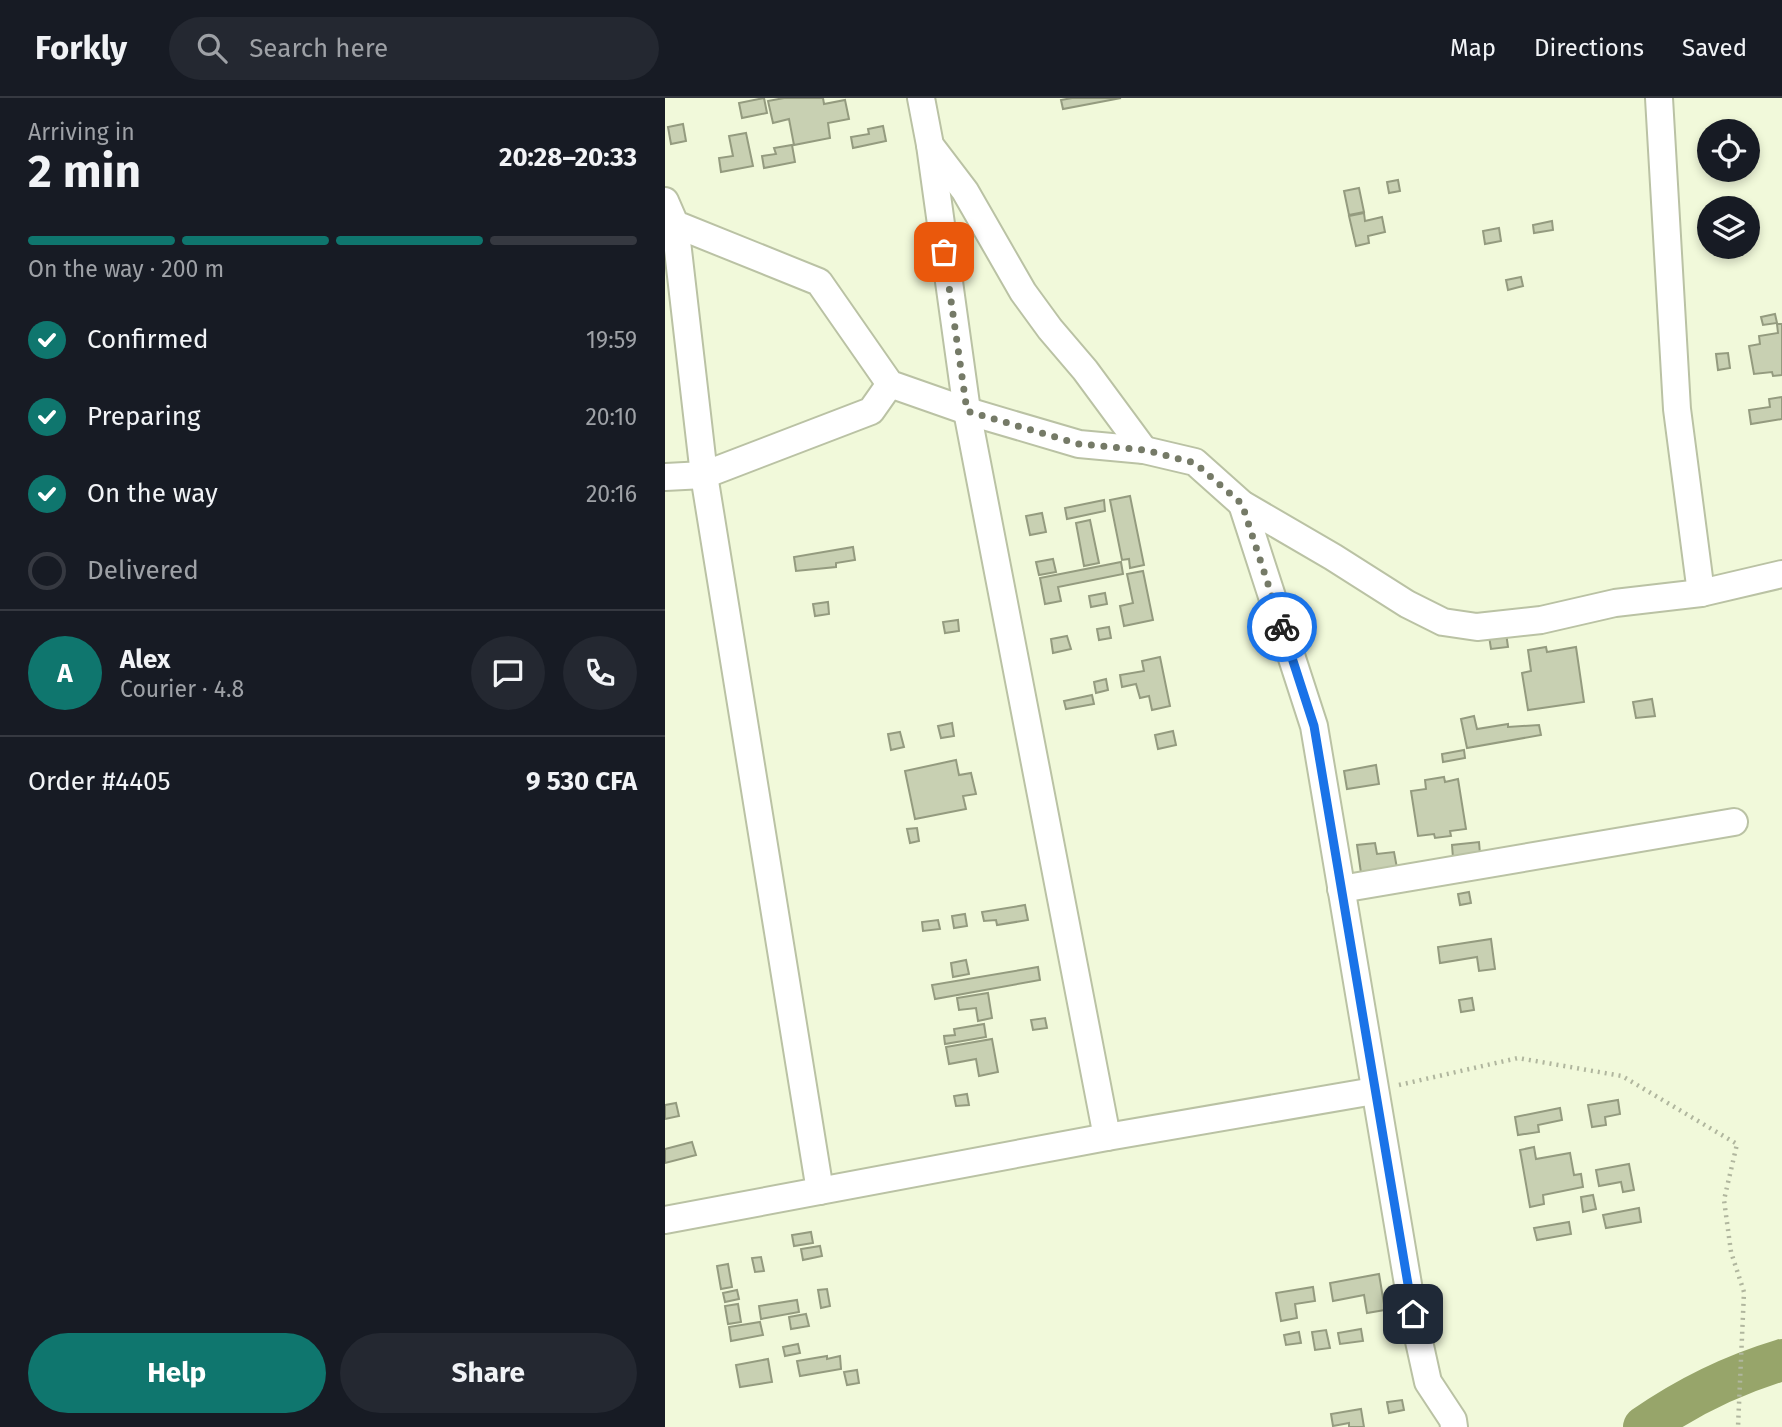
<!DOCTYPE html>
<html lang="en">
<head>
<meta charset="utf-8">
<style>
	body { margin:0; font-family:"Fira Sans",sans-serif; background:#242831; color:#f1f3f6; height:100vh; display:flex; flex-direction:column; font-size:26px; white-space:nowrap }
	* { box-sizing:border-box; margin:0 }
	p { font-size:23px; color:#9ea1a6 }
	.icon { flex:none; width:38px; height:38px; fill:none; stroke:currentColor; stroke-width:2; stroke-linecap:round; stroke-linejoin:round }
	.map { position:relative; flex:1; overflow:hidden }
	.panel { display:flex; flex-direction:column; background:#171b24; width:665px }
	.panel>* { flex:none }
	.buttons { position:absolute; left:1032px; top:21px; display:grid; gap:14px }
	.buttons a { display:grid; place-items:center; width:63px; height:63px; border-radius:50%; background:#171b24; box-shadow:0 4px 10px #0003; font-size:35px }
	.pin { position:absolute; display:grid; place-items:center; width:60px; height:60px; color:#fff; margin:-30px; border-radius:14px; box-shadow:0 4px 10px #0006 }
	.courier { position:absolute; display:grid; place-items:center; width:70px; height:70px; margin:-35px; border:5px solid #1a73e8; border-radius:50%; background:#fff; color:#222; box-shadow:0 2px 9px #0007 }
	.headline em { font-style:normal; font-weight:700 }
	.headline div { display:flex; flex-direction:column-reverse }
	.headline { display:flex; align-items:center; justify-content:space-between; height:119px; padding:0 28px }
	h1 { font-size:46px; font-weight:700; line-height:52px }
	.bar { display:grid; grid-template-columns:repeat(4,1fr); gap:10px 7px; align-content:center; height:84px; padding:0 28px }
	.bar i { height:9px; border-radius:5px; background:#363941 }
	.bar .active { background:#0f766e }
	.bar p { grid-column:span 4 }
	.line { display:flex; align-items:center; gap:18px; padding:0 28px; border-top:2px solid #363941 }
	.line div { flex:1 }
	.round { display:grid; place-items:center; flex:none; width:74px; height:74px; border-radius:37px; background:#242831 }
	ol { padding:0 28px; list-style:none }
	li { display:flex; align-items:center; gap:21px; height:77px }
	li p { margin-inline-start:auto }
	li .icon { padding:7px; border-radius:50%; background:#0f766e; color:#fff; stroke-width:4 }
	li:last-child { color:#9ea1a6 }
	li i { width:38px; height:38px; border:4px solid #363941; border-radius:50% }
	.button { display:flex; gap:14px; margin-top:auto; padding:14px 28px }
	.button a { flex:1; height:80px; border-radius:42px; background:#0f766e; color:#fff; font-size:28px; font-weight:700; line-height:80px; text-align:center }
	.button a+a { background:#242831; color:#f1f3f6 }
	header { display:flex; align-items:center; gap:42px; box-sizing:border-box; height:98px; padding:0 35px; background:#171b24; border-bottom:2px solid #363941 }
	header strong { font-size:33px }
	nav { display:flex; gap:38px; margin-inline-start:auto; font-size:24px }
	.search { width:490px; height:63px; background:#242831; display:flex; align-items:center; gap:18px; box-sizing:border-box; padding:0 24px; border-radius:38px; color:#9ea1a6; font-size:26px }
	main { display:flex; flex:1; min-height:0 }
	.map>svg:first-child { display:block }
</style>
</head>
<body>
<header>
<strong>Forkly</strong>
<div class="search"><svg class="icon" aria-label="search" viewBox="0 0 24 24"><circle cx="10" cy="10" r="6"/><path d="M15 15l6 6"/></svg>Search here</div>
<nav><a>Map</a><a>Directions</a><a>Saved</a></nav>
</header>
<main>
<section class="panel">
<div class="headline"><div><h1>2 min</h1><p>Arriving in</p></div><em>20:28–20:33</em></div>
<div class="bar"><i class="active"></i><i class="active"></i><i class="active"></i><i></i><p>On the way · 200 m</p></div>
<ol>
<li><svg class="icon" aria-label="check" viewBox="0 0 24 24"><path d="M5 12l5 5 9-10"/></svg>Confirmed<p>19:59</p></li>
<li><svg class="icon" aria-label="check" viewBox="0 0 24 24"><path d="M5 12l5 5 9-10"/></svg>Preparing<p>20:10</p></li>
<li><svg class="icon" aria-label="check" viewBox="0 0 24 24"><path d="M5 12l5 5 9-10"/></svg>On the way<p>20:16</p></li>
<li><i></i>Delivered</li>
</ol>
<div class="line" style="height:126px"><b class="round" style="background:#0f766e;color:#fff">A</b><div><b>Alex</b><p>Courier · 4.8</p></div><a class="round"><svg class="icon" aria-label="chat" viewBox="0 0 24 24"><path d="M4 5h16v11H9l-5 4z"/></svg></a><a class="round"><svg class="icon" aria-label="phone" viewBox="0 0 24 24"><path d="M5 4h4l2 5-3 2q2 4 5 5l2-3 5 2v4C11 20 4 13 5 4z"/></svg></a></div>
<div class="line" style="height:91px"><div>Order #4405</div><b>9 530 CFA</b></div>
<div class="button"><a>Help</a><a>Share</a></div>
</section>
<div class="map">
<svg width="1117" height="1329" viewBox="0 0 1117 1329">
	<rect width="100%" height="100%" fill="#f1f9da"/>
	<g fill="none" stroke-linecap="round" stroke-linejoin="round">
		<!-- river -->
		<path stroke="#97a56a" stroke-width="42" d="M979 1329C1022 1299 1067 1277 1117 1262"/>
	</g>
	<!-- building -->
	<g fill="#c8d0b2" stroke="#949b7f" stroke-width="2">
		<path d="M99 0 102 15 77 20 74 5Z"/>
		<path d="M119 0H158L159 6 180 2 184 21 163 25 165 40 129 47 124 21 108 25 103 3Z"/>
		<path d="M407 0H456L398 11 396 2Z"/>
		<path d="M18 26 21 43 6 46 3 29Z"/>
		<path d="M218 28 221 43 188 50 186 39 204 36 203 31Z"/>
		<path d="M81 35 88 68 56 74 54 60 68 58 64 38Z"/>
		<path d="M127 47 130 64 99 70 97 58 111 56 109 50Z"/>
		<path d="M733 82 735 93 724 95 722 84Z"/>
		<path d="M694 90 699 114 684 117 679 93Z"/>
		<path d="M699 115 700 123 717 119 720 134 703 138 704 145 691 148 684 118Z"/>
		<path d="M887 123 888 132 869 135 868 127Z"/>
		<path d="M834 130 836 143 820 146 818 133Z"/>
		<path d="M856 179 858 188 843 192 841 182Z"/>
		<path d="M1110 216 1112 225 1098 227 1096 219Z"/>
		<path d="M1112 226H1117V277L1108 278 1107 274 1089 276 1084 248 1095 246 1094 238 1113 235Z"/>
		<path d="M1063 255 1065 270 1053 272 1051 256Z"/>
		<path d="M1117 299V321L1086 326 1084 312 1105 309 1104 301Z"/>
		<path d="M465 398 479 467 465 470 464 461 457 462 445 402Z"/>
		<path d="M439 402 440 413 402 421 400 410Z"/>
		<path d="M377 415 381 434 365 437 361 418Z"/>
		<path d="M425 422 434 465 419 468 411 425Z"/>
		<path d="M188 449 190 462 171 465V469L131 473 129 459Z"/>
		<path d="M388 461 391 474 374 477 371 464Z"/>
		<path d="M456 464 458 476 393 489 396 503 380 506 375 480Z"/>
		<path d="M478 473 488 522 459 528 455 508 468 505 462 476Z"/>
		<path d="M440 495 442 506 426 509 424 498Z"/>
		<path d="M163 504 164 516 150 518 148 506Z"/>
		<path d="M293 522 294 533 280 535 278 524Z"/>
		<path d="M444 529 446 540 434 542 432 531Z"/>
		<path d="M841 535 843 549 826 551 824 538Z"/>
		<path d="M402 538 406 551 388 555 386 541Z"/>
		<path d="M881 549 882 554 911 549 919 604 863 612 857 575 866 573 863 552Z"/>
		<path d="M495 559 505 608 487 612 484 598 475 600 471 586 457 589 455 577 479 573 477 563Z"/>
		<path d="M441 581 443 592 431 595 429 584Z"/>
		<path d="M427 597 429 606 401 611 399 603Z"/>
		<path d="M987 601 990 618 971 620 968 604Z"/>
		<path d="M809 618 812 631 843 626V629L874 627 876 637 802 650 796 621Z"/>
		<path d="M287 625 289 638 276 640 273 628Z"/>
		<path d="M508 633 511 647 493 651 490 637Z"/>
		<path d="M235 634 239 649 226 652 223 636Z"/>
		<path d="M799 652 800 660 778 664 777 656Z"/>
		<path d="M291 662 294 677 306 675 311 696 298 698 301 711 250 721 240 673Z"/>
		<path d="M711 667 714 686 682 691 679 673Z"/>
		<path d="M779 679 780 684 793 681 801 731 785 733 786 738 770 740 769 736 753 738 746 693 761 691 760 682Z"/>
		<path d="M252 730 254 743 245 745 242 731Z"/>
		<path d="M814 744 815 756 788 760 787 747Z"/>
		<path d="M710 745 712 756 729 754 732 770 696 775 692 747Z"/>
		<path d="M804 794 806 805 795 807 793 796Z"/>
		<path d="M360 807 363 822 332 827 331 822 319 823 317 814Z"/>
		<path d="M300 816 302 828 289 830 287 818Z"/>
		<path d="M273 822 275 831 258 833 257 824Z"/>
		<path d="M826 841 830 871 814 873 812 859 775 865 773 849Z"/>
		<path d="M301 862 304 876 288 879 286 865Z"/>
		<path d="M373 869 375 882 270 901 267 887Z"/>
		<path d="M323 895 327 920 313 923 311 910 294 912 292 900Z"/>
		<path d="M807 900 809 912 796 914 794 902Z"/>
		<path d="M380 920 382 930 368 932 366 922Z"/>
		<path d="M319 926 321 939 280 946 279 938 290 937 289 931Z"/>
		<path d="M327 941 333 974 314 978 311 961 284 966 281 949Z"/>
		<path d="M302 996 304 1007 291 1008 289 998Z"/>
		<path d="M953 1002 955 1016 940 1019 941 1027 927 1029 923 1007Z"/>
		<path d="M11 1005 14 1018 0 1021V1007Z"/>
		<path d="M895 1010 897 1022 873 1027 874 1034 853 1037 850 1019Z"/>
		<path d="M27 1044 31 1057 0 1065V1051Z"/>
		<path d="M869 1049 871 1061 905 1055 909 1077 916 1076 918 1089 878 1097 879 1106 865 1109 855 1052Z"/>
		<path d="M964 1066 969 1092 958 1094 956 1084 934 1088 931 1072Z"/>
		<path d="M928 1097 931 1111 918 1114 916 1099Z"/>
		<path d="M974 1110 976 1124 941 1130 938 1117Z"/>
		<path d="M904 1124 906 1136 872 1142 869 1130Z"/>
		<path d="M146 1134 148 1145 129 1148 127 1137Z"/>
		<path d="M155 1148 157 1158 138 1162 136 1151Z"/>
		<path d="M96 1159 99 1173 90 1174 87 1160Z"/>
		<path d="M63 1166 67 1189 56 1191 52 1168Z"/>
		<path d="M714 1176 720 1212 702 1215 699 1197 668 1203 665 1185Z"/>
		<path d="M648 1189 650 1203 630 1206 632 1220 616 1223 611 1195Z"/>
		<path d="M162 1191 165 1208 156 1210 153 1192Z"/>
		<path d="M72 1192 74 1201 60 1204 58 1195Z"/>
		<path d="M132 1202 134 1214 96 1221 94 1208Z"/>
		<path d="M73 1206 76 1224 63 1226 60 1208Z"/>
		<path d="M141 1216 144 1228 126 1231 124 1219Z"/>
		<path d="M95 1224 98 1237 66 1243 64 1229Z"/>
		<path d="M696 1231 698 1243 675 1246 673 1235Z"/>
		<path d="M661 1232 665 1250 650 1252 647 1234Z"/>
		<path d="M634 1234 636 1245 621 1247 619 1237Z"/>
		<path d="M133 1246 135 1255 120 1258 118 1249Z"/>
		<path d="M162 1258V1261L175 1258 176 1271 135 1278 132 1263Z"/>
		<path d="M103 1261 107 1284 75 1289 71 1267Z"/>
		<path d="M192 1272 194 1285 182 1287 179 1274Z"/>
		<path d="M737 1302 739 1312 724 1315 722 1304Z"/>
		<path d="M696 1311 699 1329H684V1325L668 1328 666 1316Z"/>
	</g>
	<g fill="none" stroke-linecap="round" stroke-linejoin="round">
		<defs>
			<g id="street">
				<path d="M256 0 265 47 300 93 358 194 385 231 420 272 479 352"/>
				<path d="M994 0 1012 311 1036 495"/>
				<path d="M265 47 302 313 442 1039"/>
				<path d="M0 103 10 126 154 184 225 286 302 313 414 346 479 352 530 364 577 406 668 459 742 506 778 524 812 529 876 522 950 505 1036 495 1117 476"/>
				<path d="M10 126 39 377 155 1093"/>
				<path d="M0 379 39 377 206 313 225 286"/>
				<path d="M577 406 649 628 748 1216 763 1284 788 1322 789 1329"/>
				<path d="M676 791 1069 724"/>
				<path d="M0 1122 442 1039 709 993"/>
			</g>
		</defs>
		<!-- street casing -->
		<use href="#street" stroke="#bac2a4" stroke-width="30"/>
		<!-- path -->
		<path stroke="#b0b69e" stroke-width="4.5" stroke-dasharray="2 5" stroke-linecap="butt" d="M734 987 853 960 957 978 1072 1046 1059 1102 1066 1154 1079 1194 1073 1329"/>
		<!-- street -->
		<use href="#street" stroke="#fff" stroke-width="26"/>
	</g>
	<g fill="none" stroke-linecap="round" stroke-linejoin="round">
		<!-- done -->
		<path stroke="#757a67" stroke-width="7" stroke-dasharray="0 12.6" d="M279 154 302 313 414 346 480 352 530 365 577 406 617 529"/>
		<!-- route -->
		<path stroke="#1a73e8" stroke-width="9" d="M617 529 649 628 748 1216"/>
	</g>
</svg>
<div class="buttons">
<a><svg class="icon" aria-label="locate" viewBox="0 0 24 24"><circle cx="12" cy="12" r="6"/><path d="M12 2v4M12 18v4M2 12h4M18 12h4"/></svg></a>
<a><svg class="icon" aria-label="layers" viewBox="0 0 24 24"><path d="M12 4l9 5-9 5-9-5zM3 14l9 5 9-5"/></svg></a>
</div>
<div class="pin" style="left:279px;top:154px;background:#ea580c"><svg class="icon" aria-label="bag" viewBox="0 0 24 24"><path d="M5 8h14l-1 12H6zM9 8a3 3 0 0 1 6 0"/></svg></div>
<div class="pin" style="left:748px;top:1216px;background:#1f2937"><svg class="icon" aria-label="home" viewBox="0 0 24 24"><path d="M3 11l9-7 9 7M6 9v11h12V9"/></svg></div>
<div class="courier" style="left:617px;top:529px"><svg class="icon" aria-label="bike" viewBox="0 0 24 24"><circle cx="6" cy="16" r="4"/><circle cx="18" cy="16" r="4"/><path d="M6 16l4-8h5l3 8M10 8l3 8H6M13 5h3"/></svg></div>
</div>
</main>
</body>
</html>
